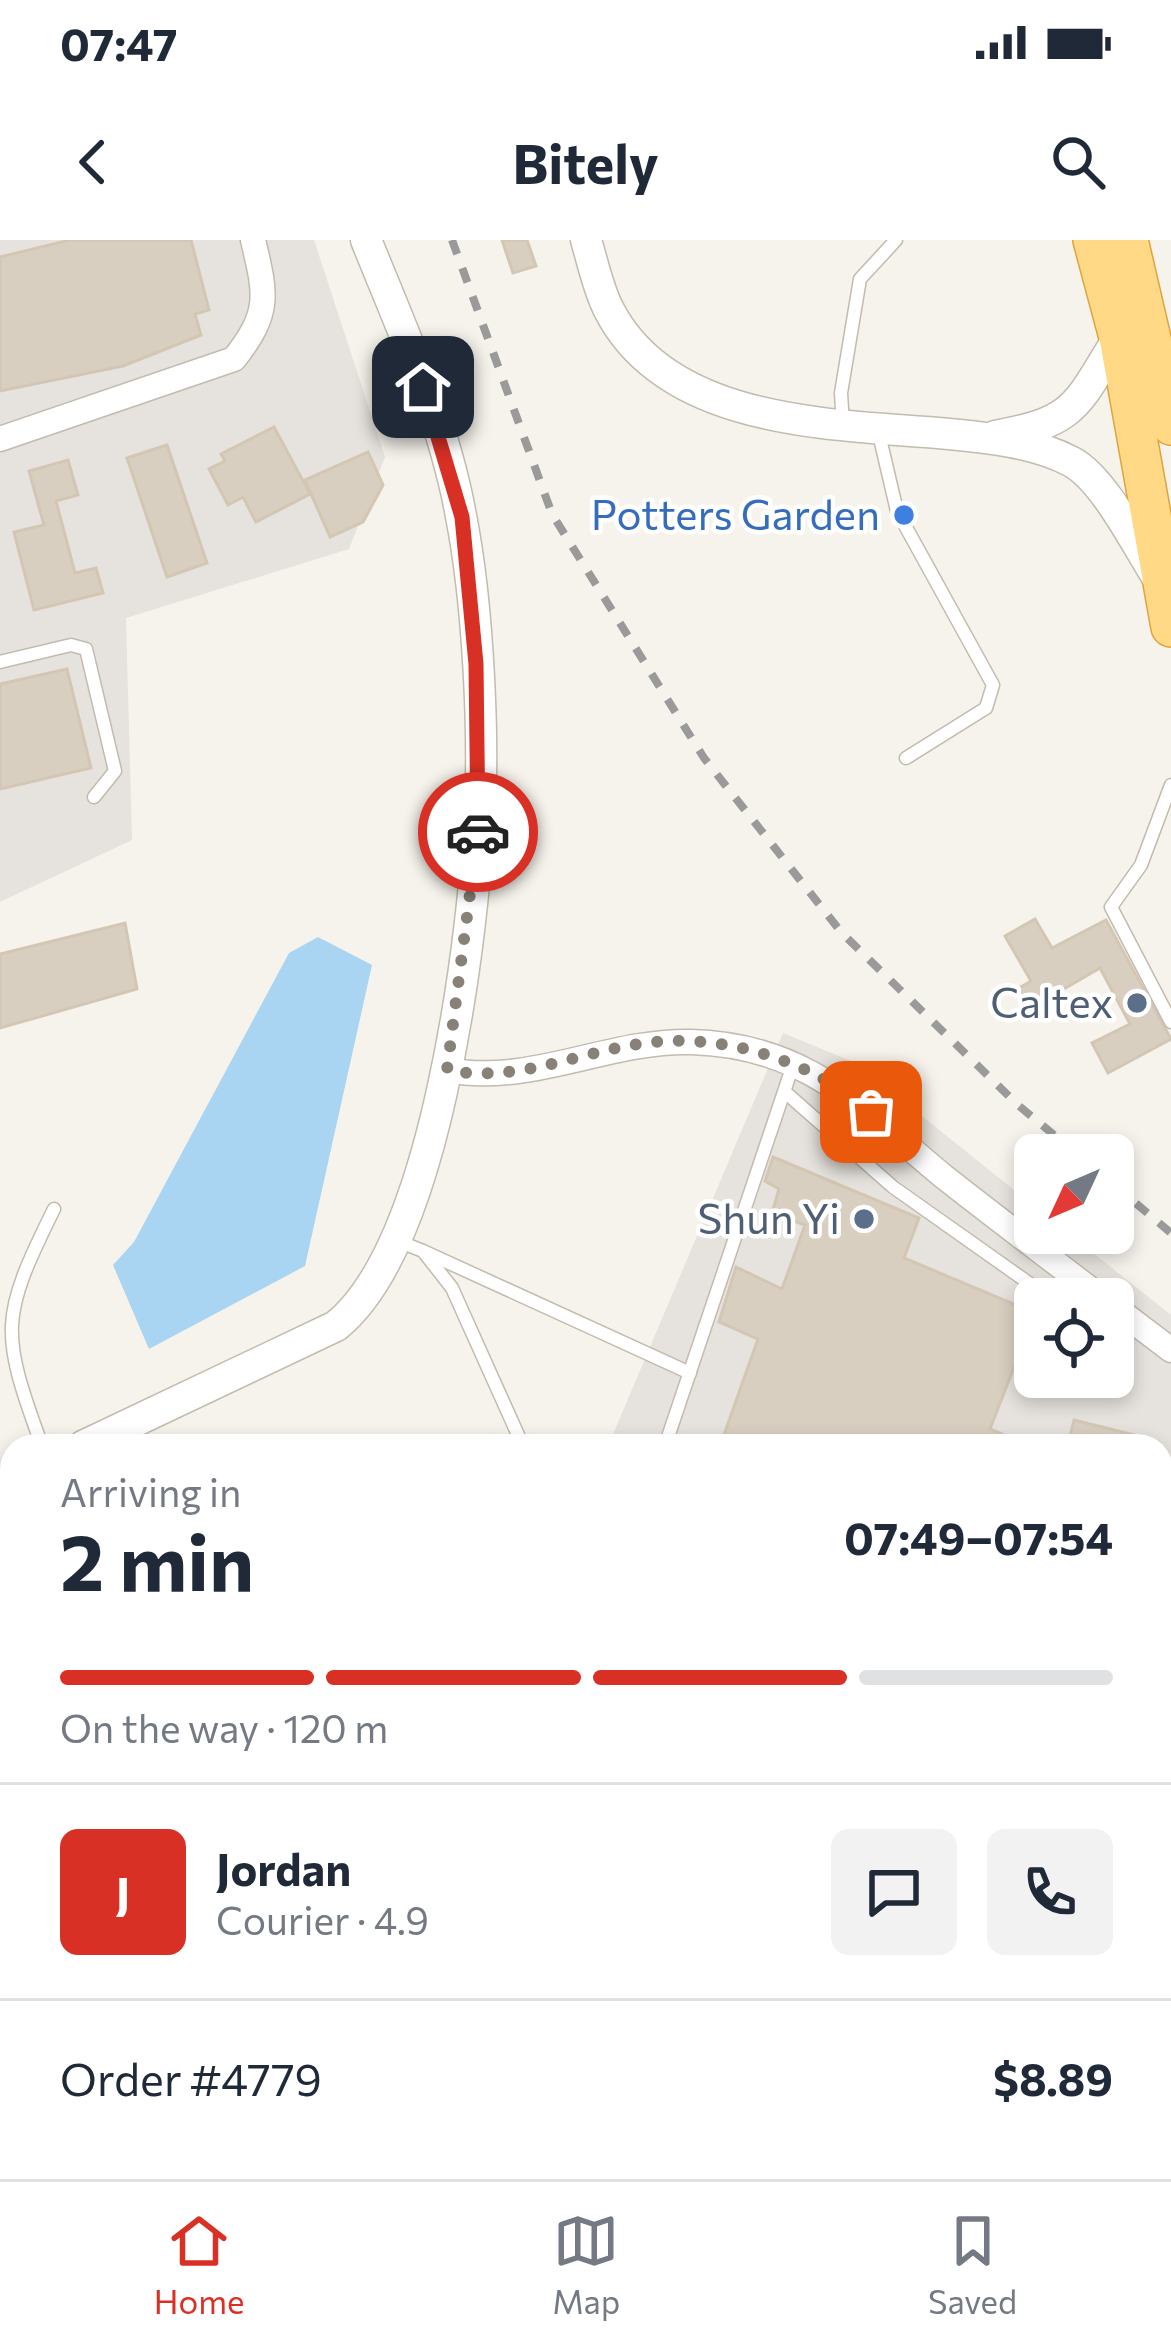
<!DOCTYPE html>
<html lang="en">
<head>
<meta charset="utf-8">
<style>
	body { margin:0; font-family:Commissioner,sans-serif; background:#f2f2f3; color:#1f2937; height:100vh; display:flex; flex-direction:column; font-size:45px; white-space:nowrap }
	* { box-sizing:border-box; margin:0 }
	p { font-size:39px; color:#747a83 }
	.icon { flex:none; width:66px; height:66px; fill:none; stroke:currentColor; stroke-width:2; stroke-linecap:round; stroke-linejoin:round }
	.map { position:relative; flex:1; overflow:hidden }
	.panel { position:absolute; left:0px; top:1194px; width:1173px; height:747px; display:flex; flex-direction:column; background:#fff; border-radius:36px 36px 0 0; box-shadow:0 6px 18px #0003 }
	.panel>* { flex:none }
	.needle { width:78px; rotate:226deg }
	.tools { position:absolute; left:1014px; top:894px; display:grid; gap:24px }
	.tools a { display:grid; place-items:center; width:120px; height:120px; border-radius:18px; background:#fff; box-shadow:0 6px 18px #0003; font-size:60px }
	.pin { position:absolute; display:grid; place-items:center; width:102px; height:102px; color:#fff; margin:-51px; border-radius:24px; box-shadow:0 6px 18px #0006 }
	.courier { position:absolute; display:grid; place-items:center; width:120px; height:120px; margin:-60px; border:9px solid #d93025; border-radius:50%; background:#fff; color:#222; box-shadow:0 3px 15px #0007 }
	.head em { font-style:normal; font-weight:700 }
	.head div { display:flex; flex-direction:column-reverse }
	.head { display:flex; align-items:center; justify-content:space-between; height:204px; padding:0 60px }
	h1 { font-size:78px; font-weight:700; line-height:90px }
	.bar { display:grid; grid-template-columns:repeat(4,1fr); gap:18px 12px; align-content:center; height:144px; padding:0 60px }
	.bar i { height:15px; border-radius:9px; background:#e0e1e3 }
	.bar .on { background:#d93025 }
	.bar p { grid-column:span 4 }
	.line { display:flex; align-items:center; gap:30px; padding:0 60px; border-top:3px solid #e0e1e3 }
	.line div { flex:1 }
	.round { display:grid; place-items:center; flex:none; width:126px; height:126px; border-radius:18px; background:#f2f2f3 }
	.status { display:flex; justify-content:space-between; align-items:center; height:84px; padding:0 60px; background:#fff; direction:ltr }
	.status svg { height:33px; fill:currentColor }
	header { display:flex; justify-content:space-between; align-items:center; height:156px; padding:0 60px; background:#fff; font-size:54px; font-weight:700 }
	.dock { display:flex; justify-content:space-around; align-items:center; height:168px; border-top:3px solid #e0e1e3; background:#fff; font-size:33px; color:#747a83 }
	.dock a { display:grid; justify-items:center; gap:6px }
	.dock .on { color:#d93025 }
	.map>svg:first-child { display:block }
</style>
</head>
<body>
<div class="status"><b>07:47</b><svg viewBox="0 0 49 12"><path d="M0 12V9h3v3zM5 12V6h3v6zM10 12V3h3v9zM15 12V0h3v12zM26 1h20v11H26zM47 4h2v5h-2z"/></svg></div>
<header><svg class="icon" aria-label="back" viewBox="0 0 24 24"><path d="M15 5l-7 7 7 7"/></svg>Bitely<svg class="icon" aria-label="search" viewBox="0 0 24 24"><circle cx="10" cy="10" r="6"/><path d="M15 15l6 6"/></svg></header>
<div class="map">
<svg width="1171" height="1939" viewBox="0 0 1171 1939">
	<rect width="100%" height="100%" fill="#f6f3ec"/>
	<!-- industrial -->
	<g fill="#e6e2dd" fill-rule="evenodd">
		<path d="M0 0H314L385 217 349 309 126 378 132 600 0 662Z"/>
		<path d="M783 793 856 823 1035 967V993H1068L1171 1075V1939H514L516 1929H1161V1206H608ZM1035 1059H1113V1137H1035Z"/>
	</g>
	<!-- water -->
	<path fill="#a9d4f2" d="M318 697 372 725 305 1026 149 1109 113 1025 134 1002 289 713Z"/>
	<!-- building -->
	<g fill="#d8cfc1" stroke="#d3c7b4" stroke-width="3">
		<path d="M70 0H191L209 70 195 74 201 95 123 126 0 151V17Z"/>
		<path d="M502 0H527L536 26 513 33Z"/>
		<path d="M274 187 310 254 256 282 243 257 228 265 209 229 225 221 221 214Z"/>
		<path d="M167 205 207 323 167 337 127 218Z"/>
		<path d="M368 212 383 245 363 282 330 297 305 240Z"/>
		<path d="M68 220 78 255 56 261 75 333 96 328 103 353 34 370 14 292 44 285 29 231Z"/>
		<path d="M67 429 91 528 0 549V444Z"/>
		<path d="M1035 679 1052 708 1106 680 1171 799 1108 833 1092 803 1130 784 1100 728 1031 768 1019 748 1031 741 1005 696Z"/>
		<path d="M125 683 137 749 0 788V714Z"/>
		<path d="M773 917 919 978 904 1018 1035 1073 990 1189 1030 1206H720L758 1099 719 1082 736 1027 782 1049 805 985 772 973 779 949 765 941Z"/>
		<path d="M1074 1180 1150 1199V1206H1068Z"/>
	</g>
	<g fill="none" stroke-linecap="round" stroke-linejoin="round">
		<defs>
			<g id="service">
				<path d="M843 185 841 153 860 39 896 0"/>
				<path d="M878 190 897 271 993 445 986 468 906 518"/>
				<path d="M0 422 71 405 86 409 115 531 94 557"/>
				<path d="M1171 545 1141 625 1111 667 1171 782"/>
				<path d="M785 852 893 947 1033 1046"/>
				<path d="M398 1001 423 1011 452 1048 523 1206"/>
				<path d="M423 1011 690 1133"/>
				<path d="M42 1206C0 1091 0 1078 54 969"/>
				<path d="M665 1206 793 825"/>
				<path d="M1161 1860 1171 1861"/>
				<path d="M757 1939 759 1929"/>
			</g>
			<g id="minor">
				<path d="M0 199 234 119C271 72 266 55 253 0"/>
				<path d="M447 830C531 846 607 800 691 802 808 805 860 868 943 936 996 978 1050 1018 1103 1059"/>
				<path d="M1113 1066 1171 1110"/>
			</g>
			<g id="tertiary">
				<path d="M586 0C593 23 598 49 609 70 667 183 827 184 938 193 981 197 1033 201 1072 222 1105 240 1138 308 1159 340"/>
				<path d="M995 196C1078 181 1076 165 1119 97"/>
				<path d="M83 1206 336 1086C436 1006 470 711 479 586 485 497 478 363 461 276 444 181 402 89 366 0"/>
				<path d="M0 1301 12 1275"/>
			</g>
			<g id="trunk">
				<path d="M1093 0 1119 97 1171 387"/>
				<path d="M1128 0 1171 185"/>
			</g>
		</defs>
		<!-- service casing -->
		<use href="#service" stroke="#c2bbae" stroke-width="15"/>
		<!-- minor casing -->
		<use href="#minor" stroke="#c2bbae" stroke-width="27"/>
		<!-- tertiary casing -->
		<use href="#tertiary" stroke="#c2bbae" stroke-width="33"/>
		<!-- trunk casing -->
		<use href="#trunk" stroke="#e0a43c" stroke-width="42"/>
		<!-- service -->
		<use href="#service" stroke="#fff" stroke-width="12"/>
		<!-- minor -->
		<use href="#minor" stroke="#fff" stroke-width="24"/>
		<!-- tertiary -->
		<use href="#tertiary" stroke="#fff" stroke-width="30"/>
		<!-- trunk -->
		<use href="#trunk" stroke="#ffd985" stroke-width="39"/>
		<!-- rail -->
		<g stroke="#9a9a9a" stroke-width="8" stroke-dasharray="15 15" stroke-linecap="butt">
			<path d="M452 0 552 274 704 518 841 692 1018 865 1078 915"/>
			<path d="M1113 944 1171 993"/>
		</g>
	</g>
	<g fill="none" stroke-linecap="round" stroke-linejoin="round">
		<!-- done -->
		<path stroke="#878178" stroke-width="12" stroke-dasharray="0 21.6" d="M478 592 447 830C515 843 571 815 638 804 718 791 810 819 871 872"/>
		<!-- route -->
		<path stroke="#d93025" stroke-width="15" d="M423 147 462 277 476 424 478 592"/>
	</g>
	<!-- markers -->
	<circle fill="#3f7fe0" stroke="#fff" stroke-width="4.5" cx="904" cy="275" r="12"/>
	<g fill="#5c6f8a" stroke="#fff" stroke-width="4.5">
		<circle cx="1137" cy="763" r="12"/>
		<circle cx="864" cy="979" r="12"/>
	</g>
	<g text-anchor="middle" stroke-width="9" stroke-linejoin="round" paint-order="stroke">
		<!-- shop labels -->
		<g font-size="42" fill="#366cbe" stroke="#fff" text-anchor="end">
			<text x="880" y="290">Potters Garden</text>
		</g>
		<!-- service labels -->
		<g font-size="42" fill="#4e5e75" stroke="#fff" text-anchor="end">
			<text x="1113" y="778">Caltex</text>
			<text x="840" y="994">Shun Yi</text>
		</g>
	</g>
</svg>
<div class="tools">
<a><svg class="needle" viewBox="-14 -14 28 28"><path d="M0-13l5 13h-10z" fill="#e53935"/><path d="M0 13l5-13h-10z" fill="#747a83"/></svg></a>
<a><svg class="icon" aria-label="locate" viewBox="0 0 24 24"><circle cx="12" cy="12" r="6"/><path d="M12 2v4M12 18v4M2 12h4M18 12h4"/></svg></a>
</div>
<div class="pin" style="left:871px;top:872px;background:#ea580c"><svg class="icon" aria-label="bag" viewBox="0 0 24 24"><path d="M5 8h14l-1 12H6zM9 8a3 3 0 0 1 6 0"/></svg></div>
<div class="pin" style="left:423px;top:147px;background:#1f2937"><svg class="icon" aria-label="home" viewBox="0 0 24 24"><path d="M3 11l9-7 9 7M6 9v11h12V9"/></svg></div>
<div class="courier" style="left:478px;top:592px"><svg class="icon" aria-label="car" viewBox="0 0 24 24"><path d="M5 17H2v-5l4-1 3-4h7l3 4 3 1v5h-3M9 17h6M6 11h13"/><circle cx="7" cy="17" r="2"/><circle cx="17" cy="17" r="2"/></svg></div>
<section class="panel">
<div class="head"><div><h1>2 min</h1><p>Arriving in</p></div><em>07:49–07:54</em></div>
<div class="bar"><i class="on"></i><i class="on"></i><i class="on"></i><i></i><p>On the way · 120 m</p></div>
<div class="line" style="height:216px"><b class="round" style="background:#d93025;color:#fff">J</b><div><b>Jordan</b><p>Courier · 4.9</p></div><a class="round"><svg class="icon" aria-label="chat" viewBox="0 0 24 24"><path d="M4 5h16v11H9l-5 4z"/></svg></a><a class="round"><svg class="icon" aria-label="phone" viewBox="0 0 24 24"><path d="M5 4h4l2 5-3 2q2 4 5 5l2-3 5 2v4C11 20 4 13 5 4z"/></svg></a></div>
<div class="line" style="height:156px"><div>Order #4779</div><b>$8.89</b></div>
</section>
</div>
<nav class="dock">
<a class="on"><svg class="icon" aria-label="home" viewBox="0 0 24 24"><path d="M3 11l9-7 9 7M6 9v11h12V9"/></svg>Home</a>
<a><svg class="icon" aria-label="map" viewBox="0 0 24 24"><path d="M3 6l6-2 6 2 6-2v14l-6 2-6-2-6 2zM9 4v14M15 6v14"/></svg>Map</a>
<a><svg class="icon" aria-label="saved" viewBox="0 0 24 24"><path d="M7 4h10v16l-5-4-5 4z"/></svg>Saved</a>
</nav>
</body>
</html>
